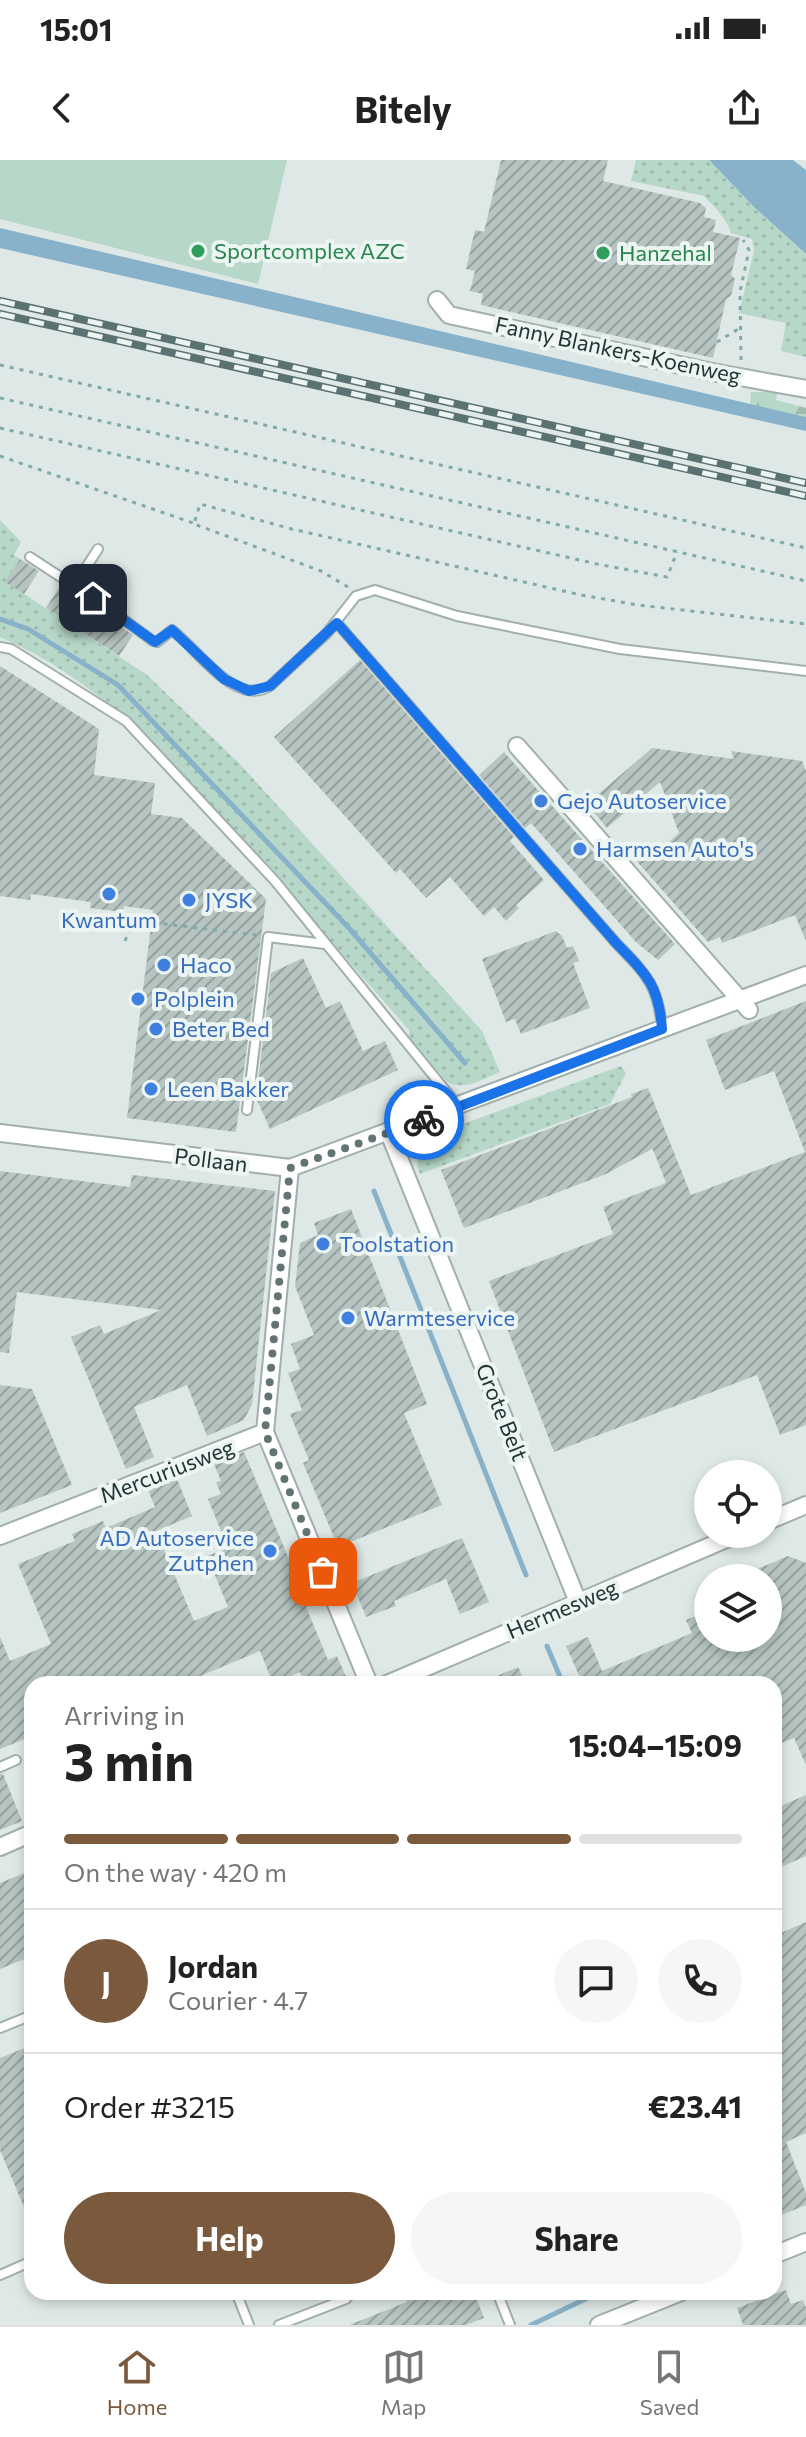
<!DOCTYPE html>
<html lang="en">
<head>
<meta charset="utf-8">
<style>
	body { margin:0; font-family:Commissioner,sans-serif; background:#f6f6f6; color:#222; height:100vh; display:flex; flex-direction:column; font-size:30px; white-space:nowrap }
	* { box-sizing:border-box; margin:0 }
	p { font-size:26px; color:#767676 }
	.icon { flex:none; width:44px; height:44px; fill:none; stroke:currentColor; stroke-width:2; stroke-linecap:round; stroke-linejoin:round }
	.map { position:relative; flex:1; overflow:hidden }
	.sheet { position:absolute; left:24px; top:1516px; width:758px; height:624px; display:flex; flex-direction:column; background:#fff; border-radius:24px; box-shadow:0 4px 12px #0003 }
	.sheet>* { flex:none }
	.controls { position:absolute; left:694px; top:1300px; display:grid; gap:16px }
	.controls a { display:grid; place-items:center; width:88px; height:88px; border-radius:50%; background:#fff; box-shadow:0 4px 12px #0003; font-size:40px }
	.pin { position:absolute; display:grid; place-items:center; width:68px; height:68px; color:#fff; margin:-34px; border-radius:16px; box-shadow:0 4px 12px #0006 }
	.courier { position:absolute; display:grid; place-items:center; width:80px; height:80px; margin:-40px; border:6px solid #1a73e8; border-radius:50%; background:#fff; color:#222; box-shadow:0 2px 10px #0007 }
	.summary em { font-style:normal; font-weight:700 }
	.summary div { display:flex; flex-direction:column-reverse }
	.summary { display:flex; align-items:center; justify-content:space-between; height:136px; padding:0 40px }
	h1 { font-size:52px; font-weight:700; line-height:60px }
	.bar { display:grid; grid-template-columns:repeat(4,1fr); gap:12px 8px; align-content:center; height:96px; padding:0 40px }
	.bar i { height:10px; border-radius:6px; background:#e0e0e0 }
	.bar .current { background:#7b593c }
	.bar p { grid-column:span 4 }
	.line { display:flex; align-items:center; gap:20px; padding:0 40px; border-top:2px solid #e0e0e0 }
	.line div { flex:1 }
	.round { display:grid; place-items:center; flex:none; width:84px; height:84px; border-radius:42px; background:#f6f6f6 }
	.action { display:flex; gap:16px; margin-top:auto; padding:16px 40px }
	.action a { flex:1; height:92px; border-radius:48px; background:#7b593c; color:#fff; font-size:32px; font-weight:700; line-height:92px; text-align:center }
	.action a+a { background:#f6f6f6; color:#222 }
	.status { display:flex; justify-content:space-between; align-items:center; height:56px; padding:0 40px; background:#fff; direction:ltr }
	.status svg { height:22px; fill:currentColor }
	header { display:flex; justify-content:space-between; align-items:center; height:104px; padding:0 40px; background:#fff; font-size:36px; font-weight:700 }
	.menu { display:flex; justify-content:space-around; align-items:center; height:112px; border-top:2px solid #e0e0e0; background:#fff; font-size:22px; color:#767676 }
	.menu a { display:grid; justify-items:center; gap:4px }
	.menu .current { color:#7b593c }
	.map>svg:first-child { display:block }
</style>
</head>
<body>
<div class="status"><b>15:01</b><svg viewBox="0 0 49 12"><path d="M0 12V9h3v3zM5 12V6h3v6zM10 12V3h3v9zM15 12V0h3v12zM26 1h20v11H26zM47 4h2v5h-2z"/></svg></div>
<header><svg class="icon" aria-label="back" viewBox="0 0 24 24"><path d="M15 5l-7 7 7 7"/></svg>Bitely<svg class="icon" aria-label="share" viewBox="0 0 24 24"><path d="M12 15V3M7 8l5-5 5 5M5 13v7h14v-7"/></svg></header>
<div class="map">
<svg width="806" height="2165" viewBox="0 0 806 2165">
	<defs>
		<pattern id="green-dots" width="8" height="8" patternUnits="userSpaceOnUse" patternTransform="scale(2)"><rect width="8" height="8" fill="#b7d8c8"/><path d="M2 2h.1M6 6h.1" fill="none" stroke="#9dbaac" stroke-width="1.8" stroke-linecap="round"/></pattern>
		<pattern id="forest-firs" width="22" height="20" patternUnits="userSpaceOnUse" patternTransform="scale(2)"><rect width="22" height="20" fill="#b7d8c8"/><path d="M5 1l3.5 6h-7zM16 11l3.5 6h-7z" fill="#9dbaac"/></pattern>
		<pattern id="building-hatch" width="6" height="6" patternUnits="userSpaceOnUse" patternTransform="scale(2)"><rect width="6" height="6" fill="#b6c5c2"/><path d="M-1 1l2-2M0 6l6-6M5 7l2-2" fill="none" stroke="#94a19e"/></pattern>
	</defs>
	<rect width="100%" height="100%" fill="#dee8e6"/>
	<!-- green -->
	<g fill="url(#green-dots)">
		<path d="M636 0H709L754 47 806 94V197L781 191 786 163 739 153 754 91 752 79 731 73C727 59 714 46 704 36L631 21Z"/>
		<path d="M0 360 21 382 14 395 20 399 6 422 147 515 239 603 482 871 500 912C483 919 463 932 446 921L409 878V870C358 812 307 754 256 697 181 611 107 523 0 477Z"/>
		<path d="M621 906 626 913 610 944 420 1014 417 1005 422 979Z"/>
	</g>
	<!-- forest -->
	<path fill="url(#forest-firs)" d="M775 227H778L776 240 806 248V257L750 244 751 232H767Z"/>
	<!-- pitch -->
	<path fill="#b7d8c8" d="M0 0H287L258 124 0 59Z"/>
	<!-- water -->
	<g fill="#88b2ca">
		<path d="M709 0H793L806 10V94L754 47Z"/>
		<path d="M0 68 806 257V271L0 88Z"/>
	</g>
	<g fill="none" stroke-linecap="round" stroke-linejoin="round">
		<!-- stream -->
		<g stroke="#88b2ca" stroke-width="5">
			<path d="M0 459 28 469 118 525 348 767 465 903"/>
			<path d="M374 1031 526 1415"/>
			<path d="M547 1486 563 1524"/>
			<path d="M531 2165 600 2132"/>
		</g>
	</g>
	<!-- building -->
	<g fill="url(#building-hatch)">
		<path d="M501 0H608L603 21 700 43 706 48 704 57 716 60 713 72 740 78 731 115 735 119 731 136 726 139 713 198 481 145 483 134 470 131 475 111 466 109 475 70 484 72Z"/>
		<path d="M20 399 39 411 24 434 5 422Z"/>
		<path d="M61 425 133 475 119 496 46 448Z"/>
		<path d="M360 500 514 677 510 681 544 720 516 745 519 748 506 761 494 747 484 756 450 717 426 738 400 709 396 713 274 577Z"/>
		<path d="M0 506 99 569 94 615 155 623 151 654 182 658 266 739 236 972 127 958 153 750 124 746 123 752 90 748 91 742 31 734 30 740 0 736Z"/>
		<path d="M652 588 734 599 731 591 802 601 806 611V781L795 755 722 783 720 777 708 782 634 698 650 684 657 693 679 673 660 622 607 668 587 644Z"/>
		<path d="M504 592 675 784 658 800 636 782 531 663 525 668 479 615Z"/>
		<path d="M556 771 562 776 567 788 573 786 579 801 573 803 590 848 521 874 515 859 506 862 482 799Z"/>
		<path d="M303 798 326 848 340 841 363 891 385 881 398 910 270 969 256 938 271 813Z"/>
		<path d="M806 841V1265L780 1275 757 1215 554 1292 489 1121 613 1074 603 1047 666 1023 654 992 652 989 606 1014 464 1068 441 1010 632 937 631 934 648 928 691 1035 805 992 774 911 725 930 706 880Z"/>
		<path d="M0 1011 130 1027 132 1015 275 1031 252 1244 244 1260 207 1276 187 1225 134 1247 154 1297 126 1309 71 1177 100 1165 104 1174 161 1150 17 1132 9 1193 0 1192Z"/>
		<path d="M351 1049 427 1244 404 1253 442 1345 338 1387 303 1303 309 1300 290 1254 302 1250 288 1213 300 1209 291 1184 314 1175 295 1126 300 1083 318 1075 314 1063Z"/>
		<path d="M0 1225 32 1229 72 1325 0 1353Z"/>
		<path d="M244 1292 294 1411 300 1408 315 1443 306 1447 328 1500 337 1496 349 1524H305L300 1512 273 1524 260 1491 181 1524H32V1576L0 1589V1477L10 1501 51 1484 18 1404 75 1381 72 1374 103 1361 106 1368 155 1347 148 1330 177 1319 192 1356 156 1371 194 1461 228 1447 207 1396 228 1388 208 1339 221 1334 216 1322 221 1321 214 1304Z"/>
		<path d="M462 1378 489 1442 460 1454 446 1419 394 1441 396 1446 366 1457 352 1423Z"/>
		<path d="M788 1396 806 1403V1605L794 1578 774 1586V1524H571L581 1520 566 1486 588 1477 602 1511 692 1473 686 1460 708 1451V1478H768V1418H736Z"/>
		<path d="M518 1507 526 1524H478Z"/>
		<path d="M0 1614H3L22 1661 0 1670Z"/>
		<path d="M806 1635V1696L774 1710V1649Z"/>
		<path d="M32 1710V1796L0 1809V1723Z"/>
		<path d="M806 1762V1973L786 1982 806 2033V2045L774 2058V1776Z"/>
		<path d="M32 1885V2066L0 1990V1898Z"/>
		<path d="M786 2130 791 2144 803 2140 806 2148V2165H743L737 2148Z"/>
		<path d="M403 2132H474L484 2158 466 2165H349L407 2142Z"/>
	</g>
	<g fill="none" stroke-linecap="round" stroke-linejoin="round">
		<defs>
			<g id="lane">
				<path d="M30 397 111 450 153 481 157 482 172 470C197 488 235 548 270 526L327 473 356 436 375 430 457 456 620 489 806 511"/>
				<path d="M74 426 98 389"/>
				<path d="M337 463 617 784C646 814 658 825 662 868"/>
				<path d="M0 487 11 489 126 561 275 721 458 946"/>
				<path d="M247 950 268 777 325 784"/>
				<path d="M0 1607 16 1600"/>
				<path d="M0 1868 32 1855"/>
				<path d="M0 2115 32 2101"/>
				<path d="M236 2132 249 2165"/>
				<path d="M497 2132 510 2165"/>
				<path d="M279 2165 346 2139 352 2132"/>
			</g>
			<g id="street">
				<path d="M437 140 449 155 712 212 806 229"/>
				<path d="M517 586 749 850"/>
				<path d="M0 973 290 1008 806 815"/>
				<path d="M389 973 578 1442"/>
				<path d="M265 1272 369 1524"/>
				<path d="M768 1361 806 1345"/>
				<path d="M0 1376 265 1272 290 1008"/>
				<path d="M387 1524 738 1374"/>
				<path d="M0 1687 32 1673"/>
				<path d="M774 2095 806 2082"/>
				<path d="M599 2165 681 2132"/>
			</g>
		</defs>
		<!-- lane casing -->
		<use href="#lane" stroke="#a1afad" stroke-width="12"/>
		<!-- street casing -->
		<use href="#street" stroke="#a1afad" stroke-width="20"/>
		<!-- path -->
		<g stroke="#80aaa6" stroke-width="3" stroke-dasharray="4 6" stroke-linecap="butt">
			<path d="M717 182 740 168"/>
			<path d="M741 200 740 132 749 90 743 80"/>
			<path d="M0 205 806 388"/>
			<path d="M0 238 806 421"/>
			<path d="M0 268 597 404 667 417 677 392"/>
			<path d="M0 296 193 363"/>
			<path d="M348 427 321 411 194 364 200 344 292 369 581 435 638 445 806 464"/>
			<path d="M125 781 131 766 140 761 256 775"/>
		</g>
		<!-- lane -->
		<use href="#lane" stroke="#fff" stroke-width="8"/>
		<!-- street -->
		<use href="#street" stroke="#fff" stroke-width="16"/>
		<defs>
			<g id="rail">
				<path d="M0 141 806 323"/>
				<path d="M0 154 806 336"/>
			</g>
		</defs>
		<!-- rail casing -->
		<use href="#rail" stroke="#5a7271" stroke-width="8"/>
		<!-- rail -->
		<use href="#rail" stroke="#edf5f3" stroke-width="5" stroke-dasharray="15" stroke-linecap="butt"/>
	</g>
	<g fill="none" stroke-linecap="round" stroke-linejoin="round">
		<!-- done -->
		<path stroke="#627473" stroke-width="8" stroke-dasharray="0 14.4" d="M323 1412 265 1272 290 1008 424 960"/>
		<!-- route -->
		<path stroke="#1a73e8" stroke-width="10" d="M93 438 155 482 172 470 224 519 249 531 270 526 337 463 617 784C646 814 659 825 662 869L424 960"/>
	</g>
	<!-- markers -->
	<g fill="#2e9e5b" stroke="#edf5f3" stroke-width="3">
		<circle cx="198" cy="91" r="8"/>
		<circle cx="603" cy="93" r="8"/>
	</g>
	<g fill="#3f7fe0" stroke="#edf5f3" stroke-width="3">
		<circle cx="541" cy="641" r="8"/>
		<circle cx="580" cy="689" r="8"/>
		<circle cx="109" cy="734" r="8"/>
		<circle cx="189" cy="740" r="8"/>
		<circle cx="164" cy="805" r="8"/>
		<circle cx="138" cy="839" r="8"/>
		<circle cx="156" cy="869" r="8"/>
		<circle cx="151" cy="929" r="8"/>
		<circle cx="323" cy="1084" r="8"/>
		<circle cx="348" cy="1158" r="8"/>
		<circle cx="270" cy="1391" r="8"/>
	</g>
	<g text-anchor="middle" stroke-width="8" stroke-linejoin="round" paint-order="stroke">
		<!-- leisure labels -->
		<g font-size="22" fill="#27864d" stroke="#edf5f3" text-anchor="start">
			<text x="214" y="99">Sportcomplex AZC</text>
			<text x="619" y="101">Hanzehal</text>
		</g>
		<!-- street labels -->
		<g font-size="22" fill="#203635" stroke="#edf5f3">
			<text transform="translate(618 190) rotate(12)" y="8">Fanny Blankers-Koenweg</text>
			<text transform="translate(211 1000) rotate(7)" y="8">Pollaan</text>
			<text transform="translate(502 1252) rotate(68)" y="8">Grote Belt</text>
			<text transform="translate(167 1311) rotate(-21)" y="8">Mercuriusweg</text>
			<text transform="translate(562 1449) rotate(-23)" y="8">Hermesweg</text>
		</g>
		<!-- shop labels -->
		<g font-size="22" fill="#366cbe" stroke="#edf5f3" text-anchor="start">
			<text x="557" y="649">Gejo Autoservice</text>
			<text x="596" y="697">Harmsen Auto's</text>
			<text x="205" y="748">JYSK</text>
			<text x="109" y="768" text-anchor="middle">Kwantum</text>
			<text x="180" y="813">Haco</text>
			<text x="154" y="847">Polplein</text>
			<text x="172" y="877">Beter Bed</text>
			<text x="167" y="937">Leen Bakker</text>
			<text x="339" y="1092">Toolstation</text>
			<text x="364" y="1166">Warmteservice</text>
			<text x="254" y="1386" text-anchor="end">AD Autoservice<tspan x="254" dy="25">Zutphen</tspan></text>
		</g>
	</g>
</svg>
<div class="controls">
<a><svg class="icon" aria-label="locate" viewBox="0 0 24 24"><circle cx="12" cy="12" r="6"/><path d="M12 2v4M12 18v4M2 12h4M18 12h4"/></svg></a>
<a><svg class="icon" aria-label="layers" viewBox="0 0 24 24"><path d="M12 4l9 5-9 5-9-5zM3 14l9 5 9-5"/></svg></a>
</div>
<div class="pin" style="left:323px;top:1412px;background:#ea580c"><svg class="icon" aria-label="bag" viewBox="0 0 24 24"><path d="M5 8h14l-1 12H6zM9 8a3 3 0 0 1 6 0"/></svg></div>
<div class="pin" style="left:93px;top:438px;background:#1f2937"><svg class="icon" aria-label="home" viewBox="0 0 24 24"><path d="M3 11l9-7 9 7M6 9v11h12V9"/></svg></div>
<div class="courier" style="left:424px;top:960px"><svg class="icon" aria-label="bike" viewBox="0 0 24 24"><circle cx="6" cy="16" r="4"/><circle cx="18" cy="16" r="4"/><path d="M6 16l4-8h5l3 8M10 8l3 8H6M13 5h3"/></svg></div>
<section class="sheet">
<div class="summary"><div><h1>3 min</h1><p>Arriving in</p></div><em>15:04–15:09</em></div>
<div class="bar"><i class="current"></i><i class="current"></i><i class="current"></i><i></i><p>On the way · 420 m</p></div>
<div class="line" style="height:144px"><b class="round" style="background:#7b593c;color:#fff">J</b><div><b>Jordan</b><p>Courier · 4.7</p></div><a class="round"><svg class="icon" aria-label="chat" viewBox="0 0 24 24"><path d="M4 5h16v11H9l-5 4z"/></svg></a><a class="round"><svg class="icon" aria-label="phone" viewBox="0 0 24 24"><path d="M5 4h4l2 5-3 2q2 4 5 5l2-3 5 2v4C11 20 4 13 5 4z"/></svg></a></div>
<div class="line" style="height:104px"><div>Order #3215</div><b>€23.41</b></div>
<div class="action"><a>Help</a><a>Share</a></div>
</section>
</div>
<nav class="menu">
<a class="current"><svg class="icon" aria-label="home" viewBox="0 0 24 24"><path d="M3 11l9-7 9 7M6 9v11h12V9"/></svg>Home</a>
<a><svg class="icon" aria-label="map" viewBox="0 0 24 24"><path d="M3 6l6-2 6 2 6-2v14l-6 2-6-2-6 2zM9 4v14M15 6v14"/></svg>Map</a>
<a><svg class="icon" aria-label="saved" viewBox="0 0 24 24"><path d="M7 4h10v16l-5-4-5 4z"/></svg>Saved</a>
</nav>
</body>
</html>
